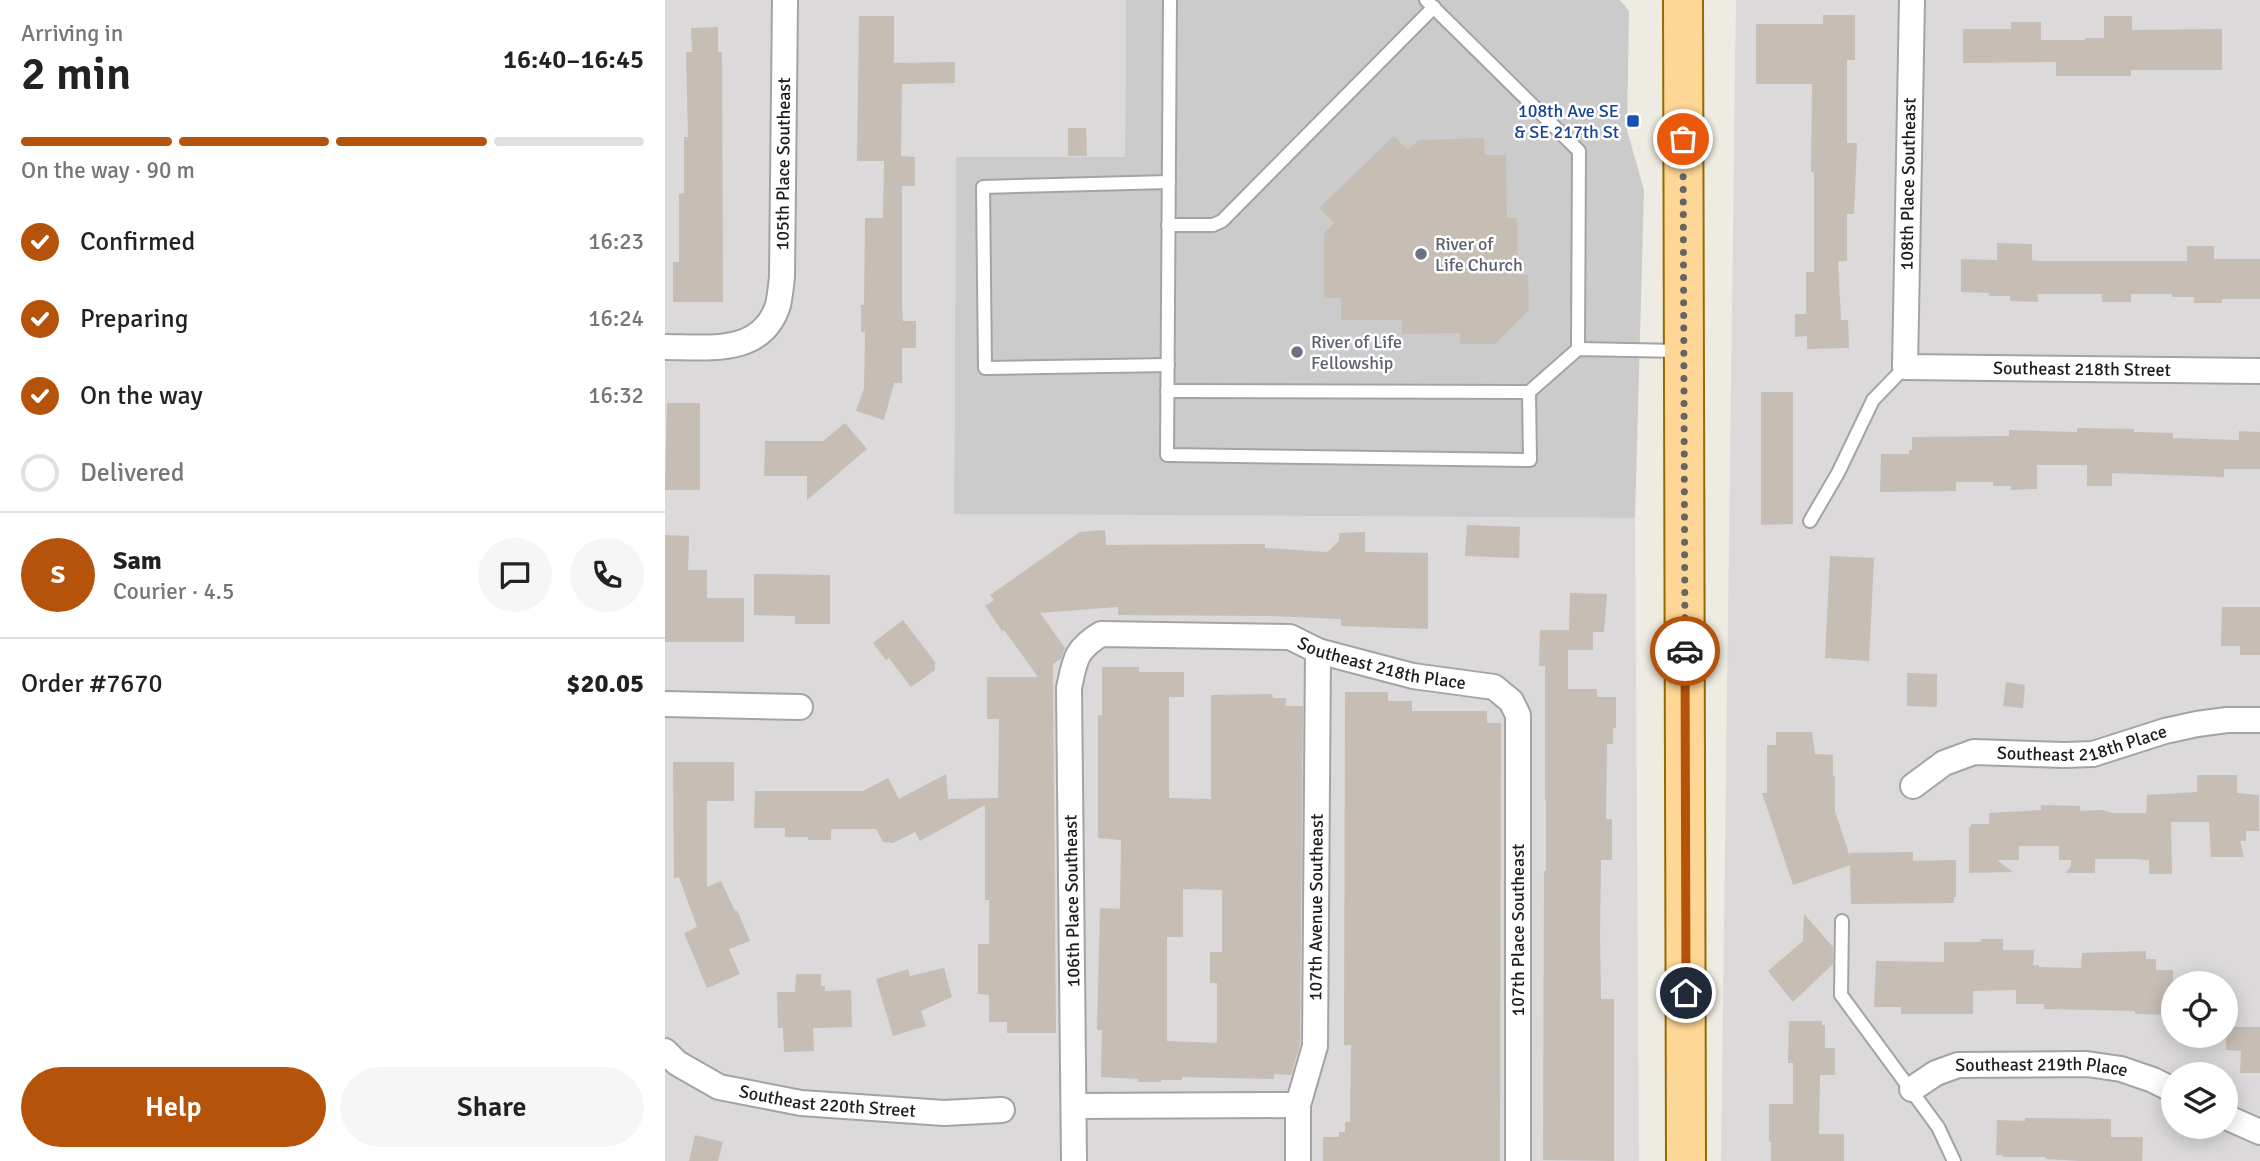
<!DOCTYPE html>
<html lang="en">
<head>
<meta charset="utf-8">
<style>
	body { margin:0; font-family:Signika,sans-serif; background:#f6f6f6; color:#222; height:100vh; display:flex; flex-direction:column; font-size:26px; white-space:nowrap }
	* { box-sizing:border-box; margin:0 }
	p { font-size:23px; color:#767676 }
	.icon { flex:none; width:38px; height:38px; fill:none; stroke:currentColor; stroke-width:2; stroke-linecap:round; stroke-linejoin:round }
	.map { position:relative; flex:1; overflow:hidden }
	.details { display:flex; flex-direction:column; background:#fff; width:665px }
	.details>* { flex:none }
	.fabs { position:absolute; left:1496px; top:971px; display:grid; gap:14px }
	.fabs a { display:grid; place-items:center; width:77px; height:77px; border-radius:50%; background:#fff; box-shadow:0 4px 18px #0003; font-size:35px }
	.pin { position:absolute; display:grid; place-items:center; width:60px; height:60px; color:#fff; margin:-30px; border:4px solid #fff; border-radius:50%; box-shadow:0 2px 7px #0007 }
	.courier { position:absolute; display:grid; place-items:center; width:70px; height:70px; margin:-35px; border:5px solid #b45309; border-radius:50%; background:#fff; color:#222; box-shadow:0 2px 9px #0007 }
	.headline em { font-style:normal; font-weight:600 }
	.headline div { display:flex; flex-direction:column-reverse }
	.headline { display:flex; align-items:center; justify-content:space-between; height:119px; padding:0 21px }
	h1 { font-size:46px; font-weight:600; line-height:52px }
	.bar { display:grid; grid-template-columns:repeat(4,1fr); gap:10px 7px; align-content:center; height:84px; padding:0 21px }
	.bar i { height:9px; border-radius:5px; background:#e0e0e0 }
	.bar .current { background:#b45309 }
	.bar p { grid-column:span 4 }
	.line { display:flex; align-items:center; gap:18px; padding:0 21px; border-top:2px solid #e0e0e0 }
	.line div { flex:1 }
	.round { display:grid; place-items:center; flex:none; width:74px; height:74px; border-radius:37px; background:#f6f6f6 }
	ol { padding:0 21px; list-style:none }
	li { display:flex; align-items:center; gap:21px; height:77px }
	li p { margin-inline-start:auto }
	li .icon { padding:7px; border-radius:50%; background:#b45309; color:#fff; stroke-width:4 }
	li:last-child { color:#767676 }
	li i { width:38px; height:38px; border:4px solid #e0e0e0; border-radius:50% }
	.primary-button { display:flex; gap:14px; margin-top:auto; padding:14px 21px }
	.primary-button a { flex:1; height:80px; border-radius:42px; background:#b45309; color:#fff; font-size:28px; font-weight:600; line-height:80px; text-align:center }
	.primary-button a+a { background:#f6f6f6; color:#222 }
	main { display:flex; flex:1; min-height:0 }
	.map>svg:first-child { display:block }
</style>
</head>
<body>
<main>
<section class="details">
<div class="headline"><div><h1>2 min</h1><p>Arriving in</p></div><em>16:40–16:45</em></div>
<div class="bar"><i class="current"></i><i class="current"></i><i class="current"></i><i></i><p>On the way · 90 m</p></div>
<ol>
<li><svg class="icon" aria-label="check" viewBox="0 0 24 24"><path d="M5 12l5 5 9-10"/></svg>Confirmed<p>16:23</p></li>
<li><svg class="icon" aria-label="check" viewBox="0 0 24 24"><path d="M5 12l5 5 9-10"/></svg>Preparing<p>16:24</p></li>
<li><svg class="icon" aria-label="check" viewBox="0 0 24 24"><path d="M5 12l5 5 9-10"/></svg>On the way<p>16:32</p></li>
<li><i></i>Delivered</li>
</ol>
<div class="line" style="height:126px"><b class="round" style="background:#b45309;color:#fff">S</b><div><b>Sam</b><p>Courier · 4.5</p></div><a class="round"><svg class="icon" aria-label="chat" viewBox="0 0 24 24"><path d="M4 5h16v11H9l-5 4z"/></svg></a><a class="round"><svg class="icon" aria-label="phone" viewBox="0 0 24 24"><path d="M5 4h4l2 5-3 2q2 4 5 5l2-3 5 2v4C11 20 4 13 5 4z"/></svg></a></div>
<div class="line" style="height:91px"><div>Order #7670</div><b>$20.05</b></div>
<div class="primary-button"><a>Help</a><a>Share</a></div>
</section>
<div class="map">
<svg width="1595" height="1161" viewBox="0 0 1595 1161">
	<rect width="100%" height="100%" fill="#eeebe2"/>
	<!-- residential -->
	<g fill="#dbd9d9" fill-rule="evenodd">
		<path d="M0 0H461L460 158 291 157 289 514 970 518 974 1161H0Z"/>
		<path d="M1071 0H1595V1161H1056ZM1508 984H1561V1036H1508ZM1508 1074H1561V1127H1508Z"/>
	</g>
	<!-- religious -->
	<path fill="#cbcbcb" d="M461 0H955L964 11 962 130 979 190 970 518 289 514 291 157H460Z"/>
	<!-- building -->
	<g fill="#c6bdb5" fill-rule="evenodd">
		<path d="M1158 15H1190V60H1182V143H1192L1189 214H1182V261H1173L1176 320H1183L1184 348 1142 349V336L1130 337V314H1141V272H1149V172H1146L1147 84H1091V24H1158Z"/>
		<path d="M194 16H229V63L290 62V83L237 84 236 156 250 157V186H237V305L238 321H251V348H237V383H229L219 420 191 411 199 388 200 332H196V305H199L200 218H218L219 161H192Z"/>
		<path d="M1439 16H1467V30L1557 29V70H1466V76H1391V62L1298 63V29H1346V22H1376V40H1420V38H1439Z"/>
		<path d="M53 27V52H57L58 302H8V262H14V194L19 193V137H23L21 52H27L26 28Z"/>
		<path d="M403 128H421L422 156H403Z"/>
		<path d="M729 136 743 150 753 140 819 138 820 155H841L842 218H852L853 275H863L864 310 830 344H795V333L737 334V320H676V298H659V233L669 223 654 208Z"/>
		<path d="M1332 243 1367 244V260L1373 261H1522V246H1549V259H1595V299H1557V303H1529V297H1507V294H1466V302H1437V294H1373V302L1345 301V296H1324V293L1296 292V259L1332 260Z"/>
		<path d="M1096 392H1128V524L1096 525Z"/>
		<path d="M2 403H35V490H0Z"/>
		<path d="M180 423 202 449 142 500V476H99L100 441H158Z"/>
		<path d="M1412 428 1469 429V432L1508 433V438L1574 440V431L1595 432V469H1559V477L1447 473V486H1422V465H1372V489L1346 490V486H1328V482H1291V491L1215 492 1216 454H1244V450H1247V437L1344 436V430L1412 432Z"/>
		<path d="M802 525 855 527 854 558 800 556Z"/>
		<path d="M440 530 441 545 600 544V548L662 552 674 541V533L700 532V552L763 553V629L676 626V619L605 616 453 615V607L375 613 400 648 396 659 388 664 391 1033H342V1022H324V995L313 994V944H324V900H320V805L255 841 250 832 228 843 218 842 211 829H166V840H143V837H120V828H89L90 791H198L223 778 234 799 281 774 283 799 333 798 334 719H322V677H373L339 630 337 631 320 606 329 600 325 595 415 532Z"/>
		<path d="M0 535 24 536 23 570H42V598H79V642H0Z"/>
		<path d="M1165 556 1209 558 1204 661 1160 658Z"/>
		<path d="M89 574 165 575V624H130V616L89 615Z"/>
		<path d="M905 593 942 594 939 632H928V650H903V689H932V697H951V728H948V744H942L941 819H947V860H936L935 935 936 999H949V1161L878 1160 879 871H881V800H880V666H874L875 630H904Z"/>
		<path d="M1557 607H1595V655H1575V646H1556Z"/>
		<path d="M238 620 270 662V670L246 687 224 658 221 660 208 643Z"/>
		<path d="M437 667H474V672H519V697H504V798L546 799V695L607 694 608 698H621V706H638L635 1044 626 1075 609 1074V1079L517 1077V1080H496V1082H473V1079L436 1077 437 1030H432L435 908 455 909 456 840 433 838V715H437ZM518 889 557 890V952H545V983H552V1043L502 1041V937H518Z"/>
		<path d="M1242 673 1272 674V707L1242 706Z"/>
		<path d="M1341 682 1360 685 1358 708 1338 706Z"/>
		<path d="M680 692H723V701H747V711H822V723H836L835 1161H658V1137H674V1132H680V1122H685L686 1045H679Z"/>
		<path d="M1111 732H1147L1150 754 1168 755V776H1170V811L1185 857V853L1248 852V861L1291 860V897H1289V903L1186 904 1185 865 1128 885 1097 793H1102V745H1111Z"/>
		<path d="M8 762H69V801H42V887L56 881 70 911 72 910 85 941 64 949 75 974 42 988 19 933 32 927 14 877 9 878Z"/>
		<path d="M1532 775H1572V793L1594 795V831H1581V841H1575L1579 857H1546L1544 822H1506L1507 874H1484V860L1472 859H1430V873H1400L1406 866V860H1394V846H1354V860H1332L1348 872 1304 873V827H1306V824H1324V813L1376 810V805L1415 806V811L1437 810 1448 813H1481L1482 795 1532 792Z"/>
		<path d="M1139 914 1168 947V964L1128 1002 1103 971 1138 941Z"/>
		<path d="M1316 939H1338V950H1369L1368 965H1374V967L1416 968 1417 953 1481 951V959H1491V970H1508V1015L1470 1014V1011L1379 1009V1004H1351V990L1308 991V1014H1236V1007H1209L1211 961 1279 962V942H1316Z"/>
		<path d="M279 968 287 997 256 1011 261 1026 228 1036 211 979 243 969 245 976Z"/>
		<path d="M131 974H156V986H160V991L186 990 187 1027 148 1028 149 1051 119 1052 118 1028H113L112 992H130Z"/>
		<path d="M1124 1021H1157V1025H1160V1048H1170V1075H1155L1154 1134H1179V1161H1106V1142H1104V1104H1128V1063H1123Z"/>
		<path d="M1561 1027H1595V1073H1575L1576 1051 1561 1050Z"/>
		<path d="M1360 1118 1446 1119V1137H1478L1477 1161H1415L1381 1159V1157H1337V1155H1331L1332 1120 1360 1121Z"/>
		<path d="M30 1135 58 1142 53 1161H24Z"/>
	</g>
	<g fill="none" stroke-linecap="round" stroke-linejoin="round">
		<defs>
			<g id="service">
				<path d="M505 0 502 455 865 460 864 392"/>
				<path d="M761 0 914 151 913 349"/>
				<path d="M503 225H548L557 221 769 7"/>
				<path d="M503 365 320 368 318 187 504 182"/>
				<path d="M502 391 864 392 913 349 1014 351"/>
				<path d="M1145 521 1173 473 1208 400 1240 367"/>
				<path d="M1177 921 1176 995 1273 1127 1289 1161"/>
			</g>
			<g id="minor">
				<path id="s1" d="M1247 0 1240 367 1595 371"/>
				<path id="s2" d="M0 347C43 347 97 356 113 305 115 296 116 286 117 277L120 0"/>
				<path d="M0 704 135 707"/>
				<path id="s3" d="M1248 786 1279 763 1309 752 1400 755 1428 754 1500 731 1532 724 1562 720H1595"/>
				<path id="s4" d="M0 1051 12 1063 54 1087 136 1103 279 1113 337 1110"/>
				<path id="s5" d="M1247 1089 1271 1073 1293 1065 1422 1064 1456 1069 1488 1080 1508 1090"/>
				<path d="M409 1106 633 1105"/>
				<path d="M1561 1117 1595 1132"/>
				<path id="s6" d="M409 1161 404 688C410 660 410 650 436 634L625 637 653 651 748 676 829 687 846 701 853 715V1161"/>
				<path id="s7" d="M633 1161V1105L650 1046 653 651"/>
			</g>
			<path id="primary" d="M1018 0 1021 1161"/>
		</defs>
		<!-- service casing -->
		<use href="#service" stroke="#a4a4a4" stroke-width="16"/>
		<!-- minor casing -->
		<use href="#minor" stroke="#a4a4a4" stroke-width="28"/>
		<!-- primary casing -->
		<use href="#primary" stroke="#956b00" stroke-width="42"/>
		<!-- service -->
		<use href="#service" stroke="#fff" stroke-width="12"/>
		<!-- minor -->
		<use href="#minor" stroke="#fff" stroke-width="24"/>
		<!-- primary -->
		<use href="#primary" stroke="#fed797" stroke-width="38"/>
	</g>
	<g fill="none" stroke-linecap="round" stroke-linejoin="round">
		<!-- done -->
		<path stroke="#666562" stroke-width="7" stroke-dasharray="0 12.6" d="M1018 139 1020 651"/>
		<!-- route -->
		<path stroke="#b45309" stroke-width="9" d="M1020 651 1021 993"/>
	</g>
	<!-- markers -->
	<rect fill="#1a4fb4" stroke="#fff" stroke-width="2.5" x="961" y="114" width="14" height="14" rx="3.5"/>
	<g fill="#6b7280" stroke="#fff" stroke-width="2.5">
		<circle cx="756" cy="254" r="7"/>
		<circle cx="632" cy="352" r="7"/>
	</g>
	<g text-anchor="middle" stroke-width="5" stroke-linejoin="round" paint-order="stroke">
		<!-- transit labels -->
		<g font-size="18" fill="#164399" stroke="#fff" text-anchor="end">
			<text x="954" y="117">108th Ave SE<tspan x="954" dy="21">&amp; SE 217th St</tspan></text>
		</g>
		<!-- street labels -->
		<g font-size="18" fill="#1d1d1d" stroke="#fff">
			<text dy="6" stroke="none"><textPath href="#s2" startOffset="273">105th Place Southeast</textPath></text>
			<text transform="translate(1243 184) rotate(-89)" y="6">108th Place Southeast</text>
			<text dy="6" stroke="none"><textPath href="#s1" startOffset="544">Southeast 218th Street</textPath></text>
			<text dy="6" stroke="none"><textPath href="#s6" startOffset="824">Southeast 218th Place</textPath></text>
			<text dy="6" stroke="none"><textPath href="#s3" startOffset="180">Southeast 218th Place</textPath></text>
			<text transform="translate(407 901) rotate(-91)" y="6">106th Place Southeast</text>
			<text dy="6" stroke="none"><textPath href="#s7" startOffset="256">107th Avenue Southeast</textPath></text>
			<text transform="translate(853 930) rotate(-90)" y="6">107th Place Southeast</text>
			<text dy="6" stroke="none"><textPath href="#s5" startOffset="136">Southeast 219th Place</textPath></text>
			<text dy="6" stroke="none"><textPath href="#s4" startOffset="175">Southeast 220th Street</textPath></text>
		</g>
		<!-- worship labels -->
		<g font-size="18" fill="#5b616d" stroke="#fff" text-anchor="start">
			<text x="770" y="250">River of<tspan x="770" dy="21">Life Church</tspan></text>
			<text x="646" y="348">River of Life<tspan x="646" dy="21">Fellowship</tspan></text>
		</g>
	</g>
</svg>
<div class="fabs">
<a><svg class="icon" aria-label="locate" viewBox="0 0 24 24"><circle cx="12" cy="12" r="6"/><path d="M12 2v4M12 18v4M2 12h4M18 12h4"/></svg></a>
<a><svg class="icon" aria-label="layers" viewBox="0 0 24 24"><path d="M12 4l9 5-9 5-9-5zM3 14l9 5 9-5"/></svg></a>
</div>
<div class="pin" style="left:1018px;top:139px;background:#ea580c"><svg class="icon" aria-label="bag" viewBox="0 0 24 24"><path d="M5 8h14l-1 12H6zM9 8a3 3 0 0 1 6 0"/></svg></div>
<div class="pin" style="left:1021px;top:993px;background:#1f2937"><svg class="icon" aria-label="home" viewBox="0 0 24 24"><path d="M3 11l9-7 9 7M6 9v11h12V9"/></svg></div>
<div class="courier" style="left:1020px;top:651px"><svg class="icon" aria-label="car" viewBox="0 0 24 24"><path d="M5 17H2v-5l4-1 3-4h7l3 4 3 1v5h-3M9 17h6M6 11h13"/><circle cx="7" cy="17" r="2"/><circle cx="17" cy="17" r="2"/></svg></div>
</div>
</main>
</body>
</html>
